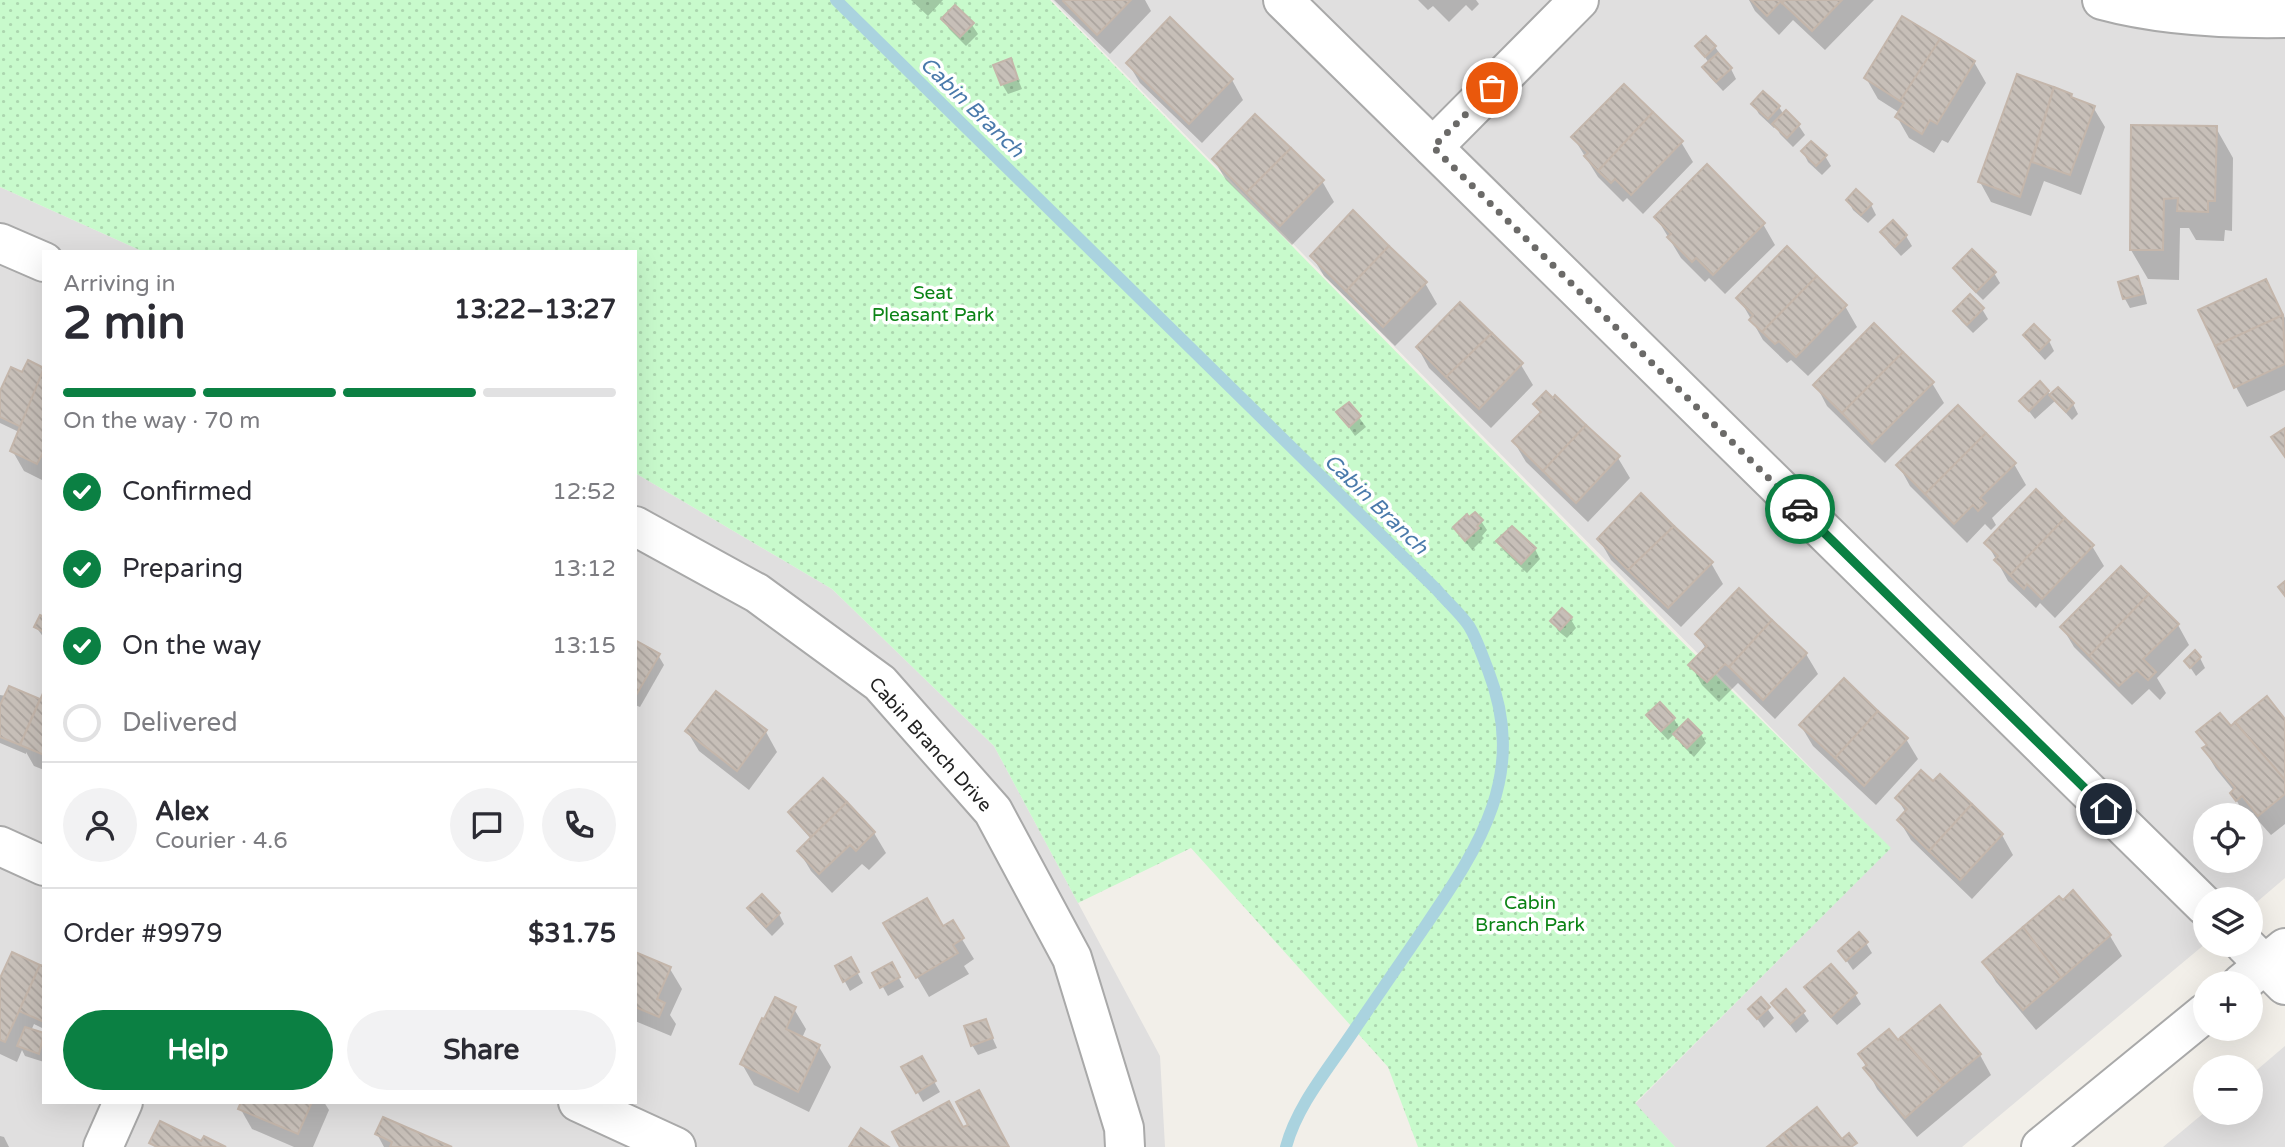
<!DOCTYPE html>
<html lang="en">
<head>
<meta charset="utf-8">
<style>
	body { margin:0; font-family:"Varela Round",sans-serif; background:#f2f2f3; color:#2b2b33; height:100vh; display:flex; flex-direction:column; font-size:26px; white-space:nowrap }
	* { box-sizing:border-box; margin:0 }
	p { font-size:23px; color:#7c7c81 }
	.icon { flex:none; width:38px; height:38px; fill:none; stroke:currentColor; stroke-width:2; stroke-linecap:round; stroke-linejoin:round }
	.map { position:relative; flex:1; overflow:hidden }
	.drawer { position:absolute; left:42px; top:250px; width:595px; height:854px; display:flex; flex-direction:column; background:#fff; border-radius:0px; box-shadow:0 7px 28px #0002 }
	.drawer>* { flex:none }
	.buttons { position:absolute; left:2193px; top:803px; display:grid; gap:14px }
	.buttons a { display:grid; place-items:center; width:70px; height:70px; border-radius:50%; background:#fff; box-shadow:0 7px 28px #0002; font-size:35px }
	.pin { position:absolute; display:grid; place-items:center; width:60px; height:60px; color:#fff; margin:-30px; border:4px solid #fff; border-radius:50%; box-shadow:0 2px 7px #0007 }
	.courier { position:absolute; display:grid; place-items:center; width:70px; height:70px; margin:-35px; border:5px solid #0b8043; border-radius:50%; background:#fff; color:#222; box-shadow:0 2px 9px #0007 }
	.overview em { font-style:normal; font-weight:800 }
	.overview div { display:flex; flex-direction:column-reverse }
	.overview { display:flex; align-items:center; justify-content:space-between; height:119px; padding:0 21px }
	h1 { font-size:46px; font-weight:800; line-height:52px }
	.bar { display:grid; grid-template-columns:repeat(4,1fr); gap:10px 7px; align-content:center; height:84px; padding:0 21px }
	.bar i { height:9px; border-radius:5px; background:#e1e1e2 }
	.bar .on { background:#0b8043 }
	.bar p { grid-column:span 4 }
	.line { display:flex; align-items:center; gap:18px; padding:0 21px; border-top:2px solid #e1e1e2 }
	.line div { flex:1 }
	.round { display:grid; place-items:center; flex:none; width:74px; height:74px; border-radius:37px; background:#f2f2f3 }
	ol { padding:0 21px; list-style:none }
	li { display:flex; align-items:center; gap:21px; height:77px }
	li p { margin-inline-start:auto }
	li .icon { padding:7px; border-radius:50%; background:#0b8043; color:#fff; stroke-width:4 }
	li:last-child { color:#7c7c81 }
	li i { width:38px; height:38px; border:4px solid #e1e1e2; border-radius:50% }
	.primary-button { display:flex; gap:14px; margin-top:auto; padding:14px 21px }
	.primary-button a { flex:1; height:80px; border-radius:42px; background:#0b8043; color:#fff; font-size:28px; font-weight:800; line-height:80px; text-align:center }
	.primary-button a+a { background:#f2f2f3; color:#2b2b33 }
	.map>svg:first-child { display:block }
</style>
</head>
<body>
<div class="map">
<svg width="2285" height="1147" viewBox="0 0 2285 1147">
	<defs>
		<pattern id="park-dots" width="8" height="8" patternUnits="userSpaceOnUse" patternTransform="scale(1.75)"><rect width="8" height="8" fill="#c8facc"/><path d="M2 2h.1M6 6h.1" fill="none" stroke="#acd6af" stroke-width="1.8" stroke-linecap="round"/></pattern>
		<pattern id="building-back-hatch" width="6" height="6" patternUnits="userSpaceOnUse" patternTransform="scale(1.75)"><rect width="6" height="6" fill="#c7bfb8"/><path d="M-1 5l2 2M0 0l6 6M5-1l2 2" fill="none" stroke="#aba49e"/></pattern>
	</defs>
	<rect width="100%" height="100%" fill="#f2efe9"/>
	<!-- residential -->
	<g fill="#e0dfdf" fill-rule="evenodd">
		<path d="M1052 0H2285V878L2251 907 2250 900H2205V944L1962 1147H1675L1635 1104 1890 848ZM2205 816H2250V861H2205Z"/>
		<path d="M0 187 144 252H44V1102H635V473L832 589 994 746 1160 1056 1165 1147H0Z"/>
		<path d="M2285 1046V1147H2163L2205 1112 2250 1113 2251 1075Z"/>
	</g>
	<!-- park -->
	<path fill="url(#park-dots)" d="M0 0H1050L1657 617 1891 848 1635 1103 1675 1147H1418L1388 1067 1191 848 1078 903 994 746 832 589 635 473V252H144L0 187Z"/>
	<!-- shadow -->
	<g fill="#0003">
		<path d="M911 0H943L928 16Z"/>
		<path d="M1054 0H1145L1151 11 1110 54Z"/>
		<path d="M1418 0H1476L1479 4 1472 11 1466 5 1449 22 1433 6 1428 10Z"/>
		<path d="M1749 0H1874L1825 50 1793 20 1779 35 1755 11Z"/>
		<path d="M943 19 972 25 978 34 966 46 949 29Z"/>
		<path d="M1697 46 1715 47 1731 69 1736 79 1723 91 1710 77 1705 68 1709 63Z"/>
		<path d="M1010 60 1022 89 1008 94 1002 84Z"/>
		<path d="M1974 62 1986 83 1948 143 1942 140 1934 153 1909 138 1897 117 1900 113 1878 99 1866 78Z"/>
		<path d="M1128 63 1232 80 1243 100 1202 143 1140 83Z"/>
		<path d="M2018 76 2071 95 2073 99 2093 107 2105 127 2081 195 2044 181 2031 216 1991 202 1980 182Z"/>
		<path d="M1753 104 1779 107 1784 115 1786 113 1799 126 1805 135 1793 147 1780 134 1776 126 1774 128 1759 114Z"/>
		<path d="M2133 126 2216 128 2233 158 2232 231 2225 230 2224 241 2196 240 2189 228H2180L2179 280 2148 279 2131 250Z"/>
		<path d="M1573 137 1681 142 1693 162 1643 214 1627 198 1623 202 1598 177Z"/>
		<path d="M1803 152 1825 156 1831 166 1822 175 1808 162Z"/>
		<path d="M1214 160 1322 181 1334 202 1292 245 1226 180Z"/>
		<path d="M1848 200 1871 205 1876 215 1868 223 1853 210Z"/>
		<path d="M1656 217 1763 224 1775 245 1725 294 1709 278 1705 282 1681 258Z"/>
		<path d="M1883 232 1906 236 1912 246 1901 256 1888 242Z"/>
		<path d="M1312 256 1425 283 1437 304 1395 346 1324 276Z"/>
		<path d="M1955 269 1994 273 2000 283 1983 300 1961 278Z"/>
		<path d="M2137 278 2143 288 2147 304 2130 308 2125 299 2121 283Z"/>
		<path d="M2266 281 2285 318V390L2247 407 2236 387Z"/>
		<path d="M1739 298 1845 306 1857 327 1808 376 1791 360 1787 363 1763 340Z"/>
		<path d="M1982 309 1988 319 1973 333 1961 321 1955 311Z"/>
		<path d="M2025 335 2049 341 2054 351 2045 360 2031 345Z"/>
		<path d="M1418 348 1521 365 1533 385 1491 428 1429 368Z"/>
		<path d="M44 370V481L24 471 12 450 19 432 0 423V395L22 375Z"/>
		<path d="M1932 383 1944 403 1885 463 1827 406 1816 385Z"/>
		<path d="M2048 392 2051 396 2073 404 2078 414 2072 420 2055 401 2035 419 2021 401Z"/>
		<path d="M1349 404 1366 427 1355 436 1339 413Z"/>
		<path d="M1535 404 1618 458 1630 478 1588 522 1526 462 1514 442 1541 414Z"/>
		<path d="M2014 464 2026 485 1992 518 1996 525 1991 530 1985 524 1967 543 1910 486 1899 466Z"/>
		<path d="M1481 521 1487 530 1482 536 1484 538 1472 550 1455 528Z"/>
		<path d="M1599 539 1711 563 1723 584 1681 627 1611 560Z"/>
		<path d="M1499 542 1535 549 1540 559 1527 573 1504 551Z"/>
		<path d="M1987 543 2092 546 2104 566 2055 618 2040 603 2036 608 2008 581Z"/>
		<path d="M1570 618 1576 628 1567 638 1558 631 1553 621Z"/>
		<path d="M44 619V638L36 627Z"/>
		<path d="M2178 625 2189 645 2157 678 2166 693 2160 700 2149 689 2132 705 2074 647 2062 627Z"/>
		<path d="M1697 634 1806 654 1818 674 1775 719 1738 683 1719 702 1702 685 1691 665 1706 649Z"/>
		<path d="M635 642 658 655 664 665 640 707 635 705Z"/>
		<path d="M2200 658 2205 668 2196 676 2186 661Z"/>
		<path d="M0 695 39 701 40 703 44 696V770L34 766 26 752V754L0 743Z"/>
		<path d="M1648 715 1674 719 1680 729 1701 734 1706 743 1694 757 1681 744 1675 733 1668 740 1654 725Z"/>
		<path d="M2285 721V824L2271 835 2254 816 2250 819V816L2244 813 2232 793 2234 791 2216 769 2204 749 2207 747 2199 733Z"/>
		<path d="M1801 726 1906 739 1918 759 1876 805 1813 746Z"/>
		<path d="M687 731 766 732 777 752 749 790 699 751Z"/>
		<path d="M823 780 874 833 886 853 869 870 862 864 832 893 811 871 799 851 811 839 796 822 790 812Z"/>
		<path d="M1897 798 2002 835 2013 855 1972 899 1911 840 1899 820 1906 813Z"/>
		<path d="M2073 893 2110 936 2122 956 2036 1030 1996 982 1984 962Z"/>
		<path d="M762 897 779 914 784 924 772 936 755 918 749 908Z"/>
		<path d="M952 923 974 959 964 966 969 974 929 997 886 924 943 928Z"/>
		<path d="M1866 943 1872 953 1853 970 1840 951Z"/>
		<path d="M635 954 670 969 682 989 670 1015 676 1024 671 1036 635 1021Z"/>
		<path d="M850 959 863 983 850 991 837 967Z"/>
		<path d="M891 965 904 987 888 996 875 973Z"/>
		<path d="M44 968V1029L34 1024 31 1031 44 1035V1062L25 1056 22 1050 17 1062 0 1054V982Z"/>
		<path d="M1807 987 1855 994 1861 1004 1837 1025 1812 997Z"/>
		<path d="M1761 1000 1774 1018 1764 1028 1750 1009Z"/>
		<path d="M1773 1003 1803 1012 1809 1021 1796 1033Z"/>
		<path d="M794 1009 806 1029 802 1038 819 1047 831 1067 809 1112 754 1085 742 1064Z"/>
		<path d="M985 1021 997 1048 978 1055 972 1045Z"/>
		<path d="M1897 1042 1980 1055 1991 1075 1917 1137 1877 1089 1860 1055Z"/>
		<path d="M921 1058 940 1092 923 1102 904 1068Z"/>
		<path d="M243 1102H324L329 1110 313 1147H294L252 1129 240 1108Z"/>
		<path d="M377 1134 448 1147H384Z"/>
		<path d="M0 1136 4 1137 9 1147H0Z"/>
	</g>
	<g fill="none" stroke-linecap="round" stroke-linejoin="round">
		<!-- stream -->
		<path stroke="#aad3df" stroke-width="12" d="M836 0 1437 590C1447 602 1460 613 1469 626 1477 639 1482 655 1488 670 1528 774 1481 844 1424 928 1398 966 1372 1004 1346 1042 1324 1074 1296 1109 1286 1147"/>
	</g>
	<!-- building -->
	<g fill="url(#building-back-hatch)" stroke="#c4b6ab" stroke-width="2">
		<path d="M1064 0H1131L1097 35 1063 1Z"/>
		<path d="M1751 0H1785L1782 3 1781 1 1767 16Z"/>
		<path d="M1785 0H1842L1812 31 1782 3Z"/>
		<path d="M955 5 974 23 960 37 941 19Z"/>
		<path d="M1902 16 1940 39 1900 101 1864 78Z"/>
		<path d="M1170 17 1233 79 1189 124 1126 63Z"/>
		<path d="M1706 36 1716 46 1705 57 1695 46Z"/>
		<path d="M1940 39 1975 61 1937 124 1930 120 1922 134 1895 117 1904 103 1900 101Z"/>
		<path d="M1718 53 1732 68 1716 82 1702 67Z"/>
		<path d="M1011 58 1018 79 1001 85 993 65Z"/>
		<path d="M2017 74 2054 87 2020 197 1978 182Z"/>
		<path d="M1624 84 1653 112 1598 171 1584 156 1588 153 1571 137Z"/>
		<path d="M2054 87 2072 94 2071 97 2095 106 2070 175 2032 162Z"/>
		<path d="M1763 91 1780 106 1768 119 1751 104Z"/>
		<path d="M1786 110 1800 124 1787 138 1772 124Z"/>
		<path d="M1653 112 1683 141 1631 195 1615 179 1611 183 1598 171Z"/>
		<path d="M1255 114 1291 148 1246 193 1212 159Z"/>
		<path d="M2131 125 2217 126 2215 201H2208V212L2177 211 2178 198 2164 199 2163 250H2130Z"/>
		<path d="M1811 141 1827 155 1816 166 1801 151Z"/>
		<path d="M1291 148 1324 180 1280 226 1246 193Z"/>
		<path d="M1707 164 1765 223 1713 275 1696 258 1692 262 1667 237 1671 234 1654 217Z"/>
		<path d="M1856 189 1872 204 1861 215 1846 200Z"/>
		<path d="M1353 210 1389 246 1346 291 1310 256Z"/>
		<path d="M1893 220 1907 235 1895 247 1880 232Z"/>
		<path d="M1389 246 1427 282 1383 327 1346 291Z"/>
		<path d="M1787 246 1817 276 1762 332 1749 320 1753 315 1736 298Z"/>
		<path d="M1972 249 1996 272 1976 292 1953 268Z"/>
		<path d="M1817 276 1847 305 1796 357 1779 341 1775 344 1762 332Z"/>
		<path d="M2138 276 2143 294 2123 299 2118 282Z"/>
		<path d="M2266 279 2283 315 2215 346 2198 310Z"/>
		<path d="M1970 294 1984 308 1967 325 1953 311Z"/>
		<path d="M1460 302 1492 333 1446 377 1416 347Z"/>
		<path d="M2283 315 2285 364 2234 388 2215 346Z"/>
		<path d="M1874 323 1903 352 1842 413 1813 385Z"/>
		<path d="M2034 324 2050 340 2039 351 2023 335Z"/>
		<path d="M1492 333 1523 363 1479 409 1446 377Z"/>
		<path d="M1903 352 1934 382 1872 444 1842 413Z"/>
		<path d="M28 360 44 368 21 427 0 417V391L11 367 22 372Z"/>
		<path d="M44 368V451L37 464 10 451Z"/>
		<path d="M2040 381 2049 391 2029 411 2019 401Z"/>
		<path d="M2058 387 2074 403 2066 412 2049 395Z"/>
		<path d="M1546 391 1553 398 1555 395 1586 425 1543 471 1512 441 1541 412 1533 404Z"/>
		<path d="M1349 402 1361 416 1349 427 1336 412Z"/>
		<path d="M1958 405 1986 433 1925 494 1896 465Z"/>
		<path d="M1586 425 1620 456 1576 503 1543 471Z"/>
		<path d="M2285 428V457L2271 437Z"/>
		<path d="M1986 433 2016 463 1980 498 1986 503 1978 511 1973 505 1954 524 1925 494Z"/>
		<path d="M2036 489 2065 518 2010 575 1994 560 1998 556 1984 543Z"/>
		<path d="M1641 493 1674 526 1628 570 1597 539Z"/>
		<path d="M1475 512 1483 520 1477 526 1479 528 1465 541 1453 527 1467 514 1469 517Z"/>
		<path d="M2065 518 2094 545 2042 599 2027 584 2024 589 2010 575Z"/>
		<path d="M1512 526 1536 548 1521 564 1496 541Z"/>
		<path d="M1674 526 1713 562 1668 608 1628 570Z"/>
		<path d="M2121 566 2149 594 2089 656 2060 627Z"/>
		<path d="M2285 581V596L2278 587Z"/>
		<path d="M1739 588 1772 620 1729 667 1725 664 1707 682 1688 665 1707 646 1695 634Z"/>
		<path d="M2149 594 2179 624 2143 659 2156 672 2148 680 2137 670 2119 686 2089 656Z"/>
		<path d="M1562 608 1572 617 1560 630 1550 621Z"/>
		<path d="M40 615 44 617V632L34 627Z"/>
		<path d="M1772 620 1807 653 1763 700 1729 667Z"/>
		<path d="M635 640 660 654 635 697Z"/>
		<path d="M2195 650 2201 657 2190 668 2184 661Z"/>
		<path d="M1844 678 1878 711 1835 758 1799 725Z"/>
		<path d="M9 686 40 699 20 745 0 737V705Z"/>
		<path d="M44 691V755L20 745Z"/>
		<path d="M716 691 767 730 737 771 685 731Z"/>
		<path d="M2267 696 2285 719V780L2235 722Z"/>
		<path d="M1660 702 1675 718 1661 731 1646 715Z"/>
		<path d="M1878 711 1908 738 1864 786 1835 758Z"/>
		<path d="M2220 713 2231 726 2235 722 2285 780V794L2258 816 2242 796 2236 801 2230 793 2235 788 2202 748 2207 745 2196 732Z"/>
		<path d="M1688 719 1702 733 1687 748 1673 734Z"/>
		<path d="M1921 770 1933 781 1940 774 1972 804 1929 851 1897 820 1907 809 1895 798Z"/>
		<path d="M823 778 847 802 811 837 788 812Z"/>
		<path d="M847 802 875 832 856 851 850 845 819 874 797 851Z"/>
		<path d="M1972 804 2003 834 1960 880 1929 851Z"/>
		<path d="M2073 890 2111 935 2061 978 2023 927 2059 896 2063 900Z"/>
		<path d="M762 894 780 913 766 927 747 908Z"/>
		<path d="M927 898 943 926 953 920 964 938 953 945 958 953 916 978 883 923Z"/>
		<path d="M2023 927 2061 978 2023 1010 1982 962Z"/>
		<path d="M1859 932 1868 942 1846 961 1838 951Z"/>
		<path d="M12 952 40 965 5 1042 0 1040V978Z"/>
		<path d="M635 952 671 967 657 999 665 1003 659 1017 635 1007Z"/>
		<path d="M851 957 859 972 843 982 835 966Z"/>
		<path d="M892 962 900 977 880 988 872 973Z"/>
		<path d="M1831 964 1857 993 1831 1017 1804 987Z"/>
		<path d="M40 965 44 966V1022L19 1011Z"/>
		<path d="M1786 989 1805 1011 1790 1024 1771 1003Z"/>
		<path d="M775 997 796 1007 786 1029 820 1045 798 1092 740 1064 762 1018 764 1019Z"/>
		<path d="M1761 997 1770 1007 1757 1019 1748 1009Z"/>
		<path d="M1940 1005 1981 1054 1943 1085 1901 1037Z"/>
		<path d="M986 1019 993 1038 971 1046 964 1026Z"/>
		<path d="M25 1027 44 1033 39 1054 17 1046Z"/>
		<path d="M1889 1029 1898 1040 1901 1037 1943 1085 1905 1118 1863 1068 1867 1065 1858 1054Z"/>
		<path d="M922 1056 936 1081 916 1093 901 1067Z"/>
		<path d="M979 1090 1009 1147H900L892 1132 949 1101 963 1127 968 1125 956 1102Z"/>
		<path d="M241 1102H312L298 1134 238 1109Z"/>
		<path d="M1817 1107 1842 1139 1849 1133 1857 1143 1851 1147H1793L1783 1134Z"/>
		<path d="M383 1117 452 1147H390L392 1142 375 1134Z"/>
		<path d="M160 1121 201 1141 204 1136 226 1147H157L149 1143Z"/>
		<path d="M861 1128 889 1147H849Z"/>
		<path d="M1783 1134 1793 1147H1767Z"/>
	</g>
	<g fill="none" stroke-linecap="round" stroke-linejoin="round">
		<defs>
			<g id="minor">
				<path d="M1283 0 2205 906"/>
				<path d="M2102 0C2161 16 2224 19 2285 18"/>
				<path d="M1433 147 1579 0"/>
				<path d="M0 243 44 262"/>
				<path d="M635 526 757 593 880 683 993 811 1072 958 1124 1128 1125 1147"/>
				<path d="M0 846 44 866"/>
				<path d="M2245 945 2285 985"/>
				<path d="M2241 984 2285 948"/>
				<path d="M578 1102 676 1147"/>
				<path d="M103 1147 123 1102"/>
				<path d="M2041 1147 2205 1013"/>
			</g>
		</defs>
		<!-- minor casing -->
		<use href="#minor" stroke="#a9a9a9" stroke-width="42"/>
		<!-- minor -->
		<use href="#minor" stroke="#fff" stroke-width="38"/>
	</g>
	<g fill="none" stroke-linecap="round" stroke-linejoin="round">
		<!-- done -->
		<path stroke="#6b6a68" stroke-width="7" stroke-dasharray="0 12.6" d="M1492 88 1433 147 1800 509"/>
		<!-- route -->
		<path stroke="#0b8043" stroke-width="9" d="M1800 509 2106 809"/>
	</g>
	<g text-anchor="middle" stroke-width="7" stroke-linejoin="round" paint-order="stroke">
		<!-- park labels -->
		<g font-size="19" fill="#0c8416" stroke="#fff">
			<text x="933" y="299">Seat<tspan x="933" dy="22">Pleasant Park</tspan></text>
			<text x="1530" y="909">Cabin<tspan x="1530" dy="22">Branch Park</tspan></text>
		</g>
		<!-- street labels -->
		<g font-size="19" fill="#222" stroke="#fff">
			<text transform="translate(931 744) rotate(48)" y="7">Cabin Branch Drive</text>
		</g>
		<!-- water labels -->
		<g font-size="21" font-style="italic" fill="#4a7aab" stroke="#fff">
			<text transform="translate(972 107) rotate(44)" y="7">Cabin Branch</text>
			<text transform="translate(1376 504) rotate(44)" y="7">Cabin Branch</text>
		</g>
	</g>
</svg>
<div class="buttons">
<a><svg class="icon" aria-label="locate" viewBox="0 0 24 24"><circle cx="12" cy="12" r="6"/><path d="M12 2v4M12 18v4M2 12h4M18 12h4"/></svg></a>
<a><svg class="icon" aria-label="layers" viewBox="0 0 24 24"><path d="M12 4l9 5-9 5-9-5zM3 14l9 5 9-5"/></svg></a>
<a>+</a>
<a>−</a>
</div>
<div class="pin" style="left:1492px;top:88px;background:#ea580c"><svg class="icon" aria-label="bag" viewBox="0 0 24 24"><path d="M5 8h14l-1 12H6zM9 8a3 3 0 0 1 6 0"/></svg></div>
<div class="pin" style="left:2106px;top:809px;background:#1f2937"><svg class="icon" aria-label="home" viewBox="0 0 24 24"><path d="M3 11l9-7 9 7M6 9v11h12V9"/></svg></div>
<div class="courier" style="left:1800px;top:509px"><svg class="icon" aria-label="car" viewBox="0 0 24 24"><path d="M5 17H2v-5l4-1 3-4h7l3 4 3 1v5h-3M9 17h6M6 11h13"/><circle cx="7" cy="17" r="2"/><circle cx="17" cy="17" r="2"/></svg></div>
<section class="drawer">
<div class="overview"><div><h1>2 min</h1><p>Arriving in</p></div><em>13:22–13:27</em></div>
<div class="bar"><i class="on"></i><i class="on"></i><i class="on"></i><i></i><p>On the way · 70 m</p></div>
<ol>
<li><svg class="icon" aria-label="check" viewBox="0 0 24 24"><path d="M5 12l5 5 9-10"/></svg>Confirmed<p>12:52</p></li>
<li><svg class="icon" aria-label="check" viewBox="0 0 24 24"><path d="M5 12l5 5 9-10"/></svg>Preparing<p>13:12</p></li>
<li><svg class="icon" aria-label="check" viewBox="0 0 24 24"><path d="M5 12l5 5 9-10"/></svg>On the way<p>13:15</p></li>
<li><i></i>Delivered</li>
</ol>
<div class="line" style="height:126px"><a class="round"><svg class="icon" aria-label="person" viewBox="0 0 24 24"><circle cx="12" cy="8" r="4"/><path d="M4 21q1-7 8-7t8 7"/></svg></a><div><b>Alex</b><p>Courier · 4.6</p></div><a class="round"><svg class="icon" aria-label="chat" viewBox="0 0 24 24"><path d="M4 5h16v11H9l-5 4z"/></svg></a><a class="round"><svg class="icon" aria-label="phone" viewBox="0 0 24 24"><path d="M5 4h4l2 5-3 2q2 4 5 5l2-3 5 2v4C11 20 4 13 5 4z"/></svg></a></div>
<div class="line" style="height:91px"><div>Order #9979</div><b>$31.75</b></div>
<div class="primary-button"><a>Help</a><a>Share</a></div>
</section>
</div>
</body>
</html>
